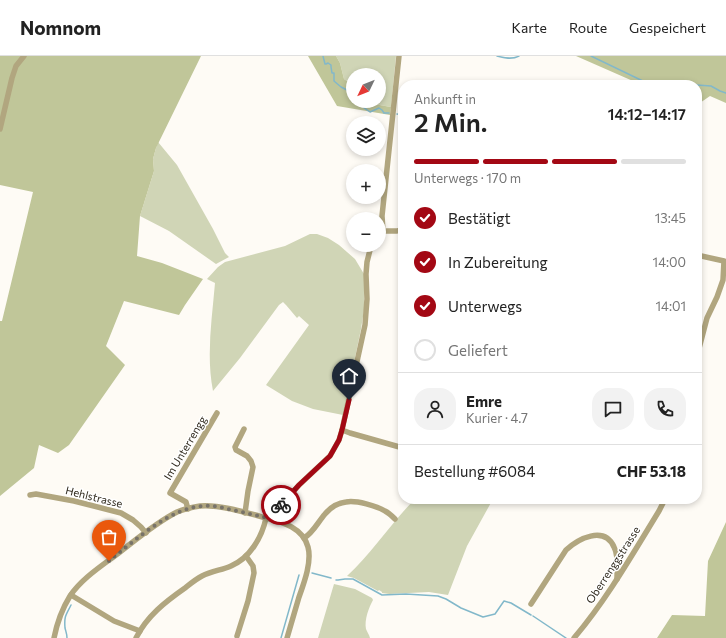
<!DOCTYPE html>
<html lang="de">
<head>
<meta charset="utf-8">
<style>
	body { margin:0; font-family:Commissioner,sans-serif; background:#f2f2f2; color:#222; height:100vh; display:flex; flex-direction:column; font-size:15px; white-space:nowrap }
	* { box-sizing:border-box; margin:0 }
	p { font-size:13px; color:#767676 }
	.icon { flex:none; width:22px; height:22px; fill:none; stroke:currentColor; stroke-width:2; stroke-linecap:round; stroke-linejoin:round }
	.map { position:relative; flex:1; overflow:hidden }
	.panel { position:absolute; left:398px; top:24px; width:304px; height:424px; display:flex; flex-direction:column; background:#fff; border-radius:16px; box-shadow:0 2px 6px #0003 }
	.panel>* { flex:none }
	.needle { width:26px; rotate:227deg }
	.buttons { position:absolute; left:346px; top:12px; display:grid; gap:8px }
	.buttons a { display:grid; place-items:center; width:40px; height:40px; border-radius:50%; background:#fff; box-shadow:0 2px 6px #0003; font-size:20px }
	.pin { position:absolute; display:grid; place-items:center; width:34px; height:34px; color:#fff; margin:-41px -17px; border-radius:50% 50% 50% 0; rotate:-45deg; box-shadow:0 0 4px #0007 }
	.pin .icon { rotate:45deg }
	.courier { position:absolute; display:grid; place-items:center; width:40px; height:40px; margin:-20px; border:3px solid #a30814; border-radius:50%; background:#fff; color:#222; box-shadow:0 1px 5px #0007 }
	.overview em { font-style:normal; font-weight:600 }
	.overview div { display:flex; flex-direction:column-reverse }
	.overview { display:flex; align-items:center; justify-content:space-between; height:68px; padding:0 16px }
	h1 { font-size:26px; font-weight:600; line-height:30px }
	.bar { display:grid; grid-template-columns:repeat(4,1fr); gap:6px 4px; align-content:center; height:48px; padding:0 16px }
	.bar i { height:5px; border-radius:3px; background:#e0e0e0 }
	.bar .selected { background:#a30814 }
	.bar p { grid-column:span 4 }
	.line { display:flex; align-items:center; gap:10px; padding:0 16px; border-top:1px solid #e0e0e0 }
	.line div { flex:1 }
	.round { display:grid; place-items:center; flex:none; width:42px; height:42px; border-radius:16px; background:#f2f2f2 }
	ol { padding:0 16px; list-style:none }
	li { display:flex; align-items:center; gap:12px; height:44px }
	li p { margin-inline-start:auto }
	li .icon { padding:4px; border-radius:50%; background:#a30814; color:#fff; stroke-width:4 }
	li:last-child { color:#767676 }
	li i { width:22px; height:22px; border:2px solid #e0e0e0; border-radius:50% }
	header { display:flex; align-items:center; gap:24px; box-sizing:border-box; height:56px; padding:0 20px; background:#fff; border-bottom:1px solid #e0e0e0 }
	header strong { font-size:19px }
	nav { display:flex; gap:22px; margin-inline-start:auto; font-size:14px }
	.map>svg:first-child { display:block }
</style>
</head>
<body>
<header>
<strong>Nomnom</strong>
<nav><a>Karte</a><a>Route</a><a>Gespeichert</a></nav>
</header>
<div class="map">
<svg width="726" height="582" viewBox="0 0 726 582">
	<rect width="100%" height="100%" fill="#fefbf5"/>
	<!-- green -->
	<g fill="#d0d5b6">
		<path d="M336 0H396L391 51 368 47 366 45H379V19H353V29L344 23 340 7Z"/>
		<path d="M158 86 177 109 213 173 225 197 229 201 216 208 169 175 140 160 154 115 153 103 156 92Z"/>
		<path d="M310 178H317L328 182 339 189 355 203 364 218V254L361 273 343 359 313 353 292 345 266 329 309 269 299 260 297 262 286 249 283 246 279 249 240 302 213 335C206 299 212 263 215 227L207 223 218 211 225 206 285 190Z"/>
		<path d="M415 443H493L467 490 448 539 429 536 389 538 382 537V536L379 534 378 535 354 522 347 520C372 497 391 467 415 443Z"/>
		<path d="M334 528 355 533 372 542 373 544C369 551 364 564 366 573 367 576 369 578 370 582H318Z"/>
	</g>
	<!-- forest -->
	<g fill="#c0c699">
		<path d="M0 0H201L156 92 153 103 154 115 140 160 137 200 162 207 203 223 185 249 179 259 124 245 106 290 125 309 69 389 58 397 39 389 34 412 0 440V265H2L33 136 0 129Z"/>
		<path d="M308 0H336L340 7 344 23 353 29V45H366L368 47 391 51 390 59 337 50Z"/>
		<path d="M576 0H726V47L710 40 697 49V29H642Z"/>
		<path d="M726 466V582H657L672 559 705 560 708 505Z"/>
	</g>
	<g fill="none" stroke-linecap="round" stroke-linejoin="round">
		<!-- stream -->
		<g stroke="#82b8ca" stroke-width="1.5">
			<path d="M323 0 325 8H326L328 7 331 9V11L332 17H334V25L341 31 353 37"/>
			<path d="M497 0C504 2 512 4 519 0"/>
			<path d="M591 0 647 27 654 26 711 30 720 35 726 37"/>
			<path d="M358 45C359 48 367 54 370 56L379 52 382 54 384 57H389"/>
			<path d="M397 58 403 59"/>
			<path d="M312 517 331 522"/>
			<path d="M336 524H338L345 523H353L382 539 406 538 438 540 446 543 461 552 483 561 495 558 504 545 511 547 531 559"/>
			<path d="M533 560 566 582"/>
			<path d="M67 582C67 578 66 576 65 572 64 560 66 559 71 549"/>
			<path d="M281 582 299 519"/>
		</g>
		<!-- minor -->
		<g stroke="#b1a67f" stroke-width="5.5">
			<path d="M0 73 12 22 16 10 24 0"/>
			<path d="M383 175 382 160 399 0"/>
			<path d="M383 175H397L403 173"/>
			<path d="M379 180 383 175"/>
			<path d="M697 199 724 205 723 224 717 241 707 262 697 300"/>
			<path d="M244 373 235 391 236 394 238 395 247 400 251 405 253 411 248 435 245 457"/>
			<path d="M342 374 350 377 403 392"/>
			<path d="M30 439 36 438 74 445 121 457 133 464 141 471 146 477"/>
			<path d="M188 453 186 446 170 437 217 357"/>
			<path d="M272 463 275 458 279 451 299 429 330 400 339 384 342 374 365 269 367 243 366 218 367 206 370 194 373 189"/>
			<path d="M304 482C313 477 318 466 325 458 330 452 338 447 346 446 356 444 377 450 385 455 389 457 392 460 395 463"/>
			<path d="M71 539 114 565 140 575"/>
			<path d="M531 548 566 494C578 483 604 469 614 491 619 500 617 512 617 523"/>
			<path d="M237 580 248 545 254 517 253 510 246 500"/>
			<path d="M54 582C57 567 62 553 70 540 82 522 103 509 120 496 138 482 157 466 177 456 184 453 193 451 200 450 218 448 248 457 266 462 283 466 303 472 308 491 312 506 304 527 299 541 295 555 291 568 287 582"/>
			<path d="M136 582C147 560 165 546 185 532 190 528 196 523 202 520 212 515 222 514 231 510 250 502 262 481 266 462"/>
			<path d="M574 582C607 543 632 499 659 455L665 443"/>
		</g>
	</g>
	<g fill="none" stroke-linecap="round" stroke-linejoin="round">
		<!-- done -->
		<path stroke="#787369" stroke-width="4" stroke-dasharray="0 7.2" d="M109 505C133 486 171 451 203 450 214 449 223 452 233 454 246 457 259 460 272 463L275 458 281 449"/>
		<!-- route -->
		<path stroke="#a30814" stroke-width="5" d="M281 449 299 429 330 400 339 384 342 374 349 344"/>
	</g>
	<g text-anchor="middle" stroke-width="3" stroke-linejoin="round" paint-order="stroke">
		<!-- street labels -->
		<g font-size="11" fill="#302a1e" stroke="#fff">
			<text transform="translate(185 392) rotate(-59)" y="4">Im Unterrengg</text>
			<text transform="translate(94 441) rotate(14)" y="4">Hehlstrasse</text>
			<text transform="translate(613 509) rotate(-57)" y="4">Oberrenggstrasse</text>
		</g>
	</g>
</svg>
<div class="buttons">
<a><svg class="needle" viewBox="-14 -14 28 28"><path d="M0-13l5 13h-10z" fill="#e53935"/><path d="M0 13l5-13h-10z" fill="#767676"/></svg></a>
<a><svg class="icon" aria-label="layers" viewBox="0 0 24 24"><path d="M12 4l9 5-9 5-9-5zM3 14l9 5 9-5"/></svg></a>
<a>+</a>
<a>−</a>
</div>
<div class="pin" style="left:109px;top:505px;background:#ea580c"><svg class="icon" aria-label="bag" viewBox="0 0 24 24"><path d="M5 8h14l-1 12H6zM9 8a3 3 0 0 1 6 0"/></svg></div>
<div class="pin" style="left:349px;top:344px;background:#1f2937"><svg class="icon" aria-label="home" viewBox="0 0 24 24"><path d="M3 11l9-7 9 7M6 9v11h12V9"/></svg></div>
<div class="courier" style="left:281px;top:449px"><svg class="icon" aria-label="bike" viewBox="0 0 24 24"><circle cx="6" cy="16" r="4"/><circle cx="18" cy="16" r="4"/><path d="M6 16l4-8h5l3 8M10 8l3 8H6M13 5h3"/></svg></div>
<section class="panel">
<div class="overview"><div><h1>2 Min.</h1><p>Ankunft in</p></div><em>14:12–14:17</em></div>
<div class="bar"><i class="selected"></i><i class="selected"></i><i class="selected"></i><i></i><p>Unterwegs · 170 m</p></div>
<ol>
<li><svg class="icon" aria-label="check" viewBox="0 0 24 24"><path d="M5 12l5 5 9-10"/></svg>Bestätigt<p>13:45</p></li>
<li><svg class="icon" aria-label="check" viewBox="0 0 24 24"><path d="M5 12l5 5 9-10"/></svg>In Zubereitung<p>14:00</p></li>
<li><svg class="icon" aria-label="check" viewBox="0 0 24 24"><path d="M5 12l5 5 9-10"/></svg>Unterwegs<p>14:01</p></li>
<li><i></i>Geliefert</li>
</ol>
<div class="line" style="height:72px"><a class="round"><svg class="icon" aria-label="person" viewBox="0 0 24 24"><circle cx="12" cy="8" r="4"/><path d="M4 21q1-7 8-7t8 7"/></svg></a><div><b>Emre</b><p>Kurier · 4.7</p></div><a class="round"><svg class="icon" aria-label="chat" viewBox="0 0 24 24"><path d="M4 5h16v11H9l-5 4z"/></svg></a><a class="round"><svg class="icon" aria-label="phone" viewBox="0 0 24 24"><path d="M5 4h4l2 5-3 2q2 4 5 5l2-3 5 2v4C11 20 4 13 5 4z"/></svg></a></div>
<div class="line" style="height:52px"><div>Bestellung #6084</div><b>CHF 53.18</b></div>
</section>
</div>
</body>
</html>
